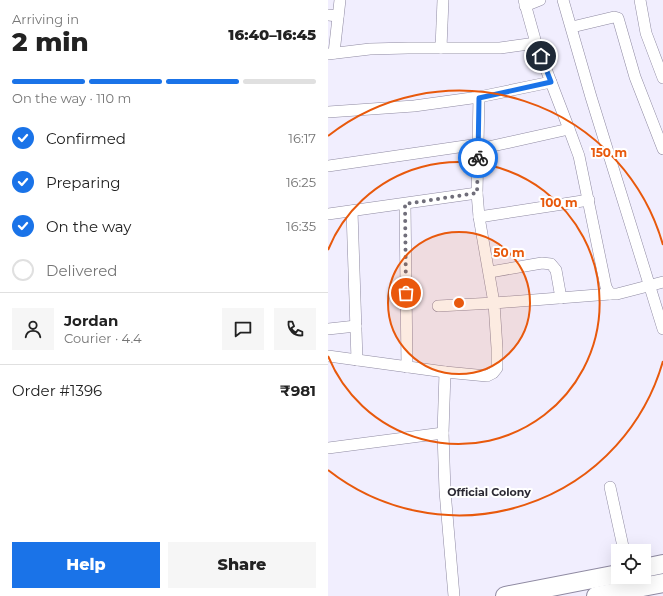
<!DOCTYPE html>
<html lang="en">
<head>
<meta charset="utf-8">
<style>
	body { margin:0; font-family:Montserrat,sans-serif; background:#f6f6f6; color:#222; height:100vh; display:flex; flex-direction:column; font-size:15px; white-space:nowrap }
	* { box-sizing:border-box; margin:0 }
	p { font-size:13px; color:#767676 }
	.icon { flex:none; width:22px; height:22px; fill:none; stroke:currentColor; stroke-width:2; stroke-linecap:round; stroke-linejoin:round }
	.map { position:relative; flex:1; overflow:hidden }
	.sheet { display:flex; flex-direction:column; background:#fff; width:328px }
	.sheet>* { flex:none }
	.controls { position:absolute; left:283px; top:544px; display:grid; gap:8px }
	.controls a { display:grid; place-items:center; width:40px; height:40px; border-radius:0px; background:#fff; box-shadow:0 4px 16px #0002; font-size:20px }
	.pin { position:absolute; display:grid; place-items:center; width:34px; height:34px; color:#fff; margin:-17px; border:2px solid #fff; border-radius:50%; box-shadow:0 1px 4px #0007 }
	.courier { position:absolute; display:grid; place-items:center; width:40px; height:40px; margin:-20px; border:3px solid #1a73e8; border-radius:50%; background:#fff; color:#222; box-shadow:0 1px 5px #0007 }
	.overview em { font-style:normal; font-weight:800 }
	.overview div { display:flex; flex-direction:column-reverse }
	.overview { display:flex; align-items:center; justify-content:space-between; height:68px; padding:0 12px }
	h1 { font-size:26px; font-weight:800; line-height:30px }
	.bar { display:grid; grid-template-columns:repeat(4,1fr); gap:6px 4px; align-content:center; height:48px; padding:0 12px }
	.bar i { height:5px; border-radius:3px; background:#e0e0e0 }
	.bar .active { background:#1a73e8 }
	.bar p { grid-column:span 4 }
	.line { display:flex; align-items:center; gap:10px; padding:0 12px; border-top:1px solid #e0e0e0 }
	.line div { flex:1 }
	.round { display:grid; place-items:center; flex:none; width:42px; height:42px; border-radius:0px; background:#f6f6f6 }
	ol { padding:0 12px; list-style:none }
	li { display:flex; align-items:center; gap:12px; height:44px }
	li p { margin-inline-start:auto }
	li .icon { padding:4px; border-radius:50%; background:#1a73e8; color:#fff; stroke-width:4 }
	li:last-child { color:#767676 }
	li i { width:22px; height:22px; border:2px solid #e0e0e0; border-radius:50% }
	.button { display:flex; gap:8px; margin-top:auto; padding:8px 12px }
	.button a { flex:1; height:46px; border-radius:0px; background:#1a73e8; color:#fff; font-size:16px; font-weight:800; line-height:46px; text-align:center }
	.button a+a { background:#f6f6f6; color:#222 }
	main { display:flex; flex:1; min-height:0 }
	.map>svg:first-child { display:block }
</style>
</head>
<body>
<main>
<section class="sheet">
<div class="overview"><div><h1>2 min</h1><p>Arriving in</p></div><em>16:40–16:45</em></div>
<div class="bar"><i class="active"></i><i class="active"></i><i class="active"></i><i></i><p>On the way · 110 m</p></div>
<ol>
<li><svg class="icon" aria-label="check" viewBox="0 0 24 24"><path d="M5 12l5 5 9-10"/></svg>Confirmed<p>16:17</p></li>
<li><svg class="icon" aria-label="check" viewBox="0 0 24 24"><path d="M5 12l5 5 9-10"/></svg>Preparing<p>16:25</p></li>
<li><svg class="icon" aria-label="check" viewBox="0 0 24 24"><path d="M5 12l5 5 9-10"/></svg>On the way<p>16:35</p></li>
<li><i></i>Delivered</li>
</ol>
<div class="line" style="height:72px"><a class="round"><svg class="icon" aria-label="person" viewBox="0 0 24 24"><circle cx="12" cy="8" r="4"/><path d="M4 21q1-7 8-7t8 7"/></svg></a><div><b>Jordan</b><p>Courier · 4.4</p></div><a class="round"><svg class="icon" aria-label="chat" viewBox="0 0 24 24"><path d="M4 5h16v11H9l-5 4z"/></svg></a><a class="round"><svg class="icon" aria-label="phone" viewBox="0 0 24 24"><path d="M5 4h4l2 5-3 2q2 4 5 5l2-3 5 2v4C11 20 4 13 5 4z"/></svg></a></div>
<div class="line" style="height:52px"><div>Order #1396</div><b>₹981</b></div>
<div class="button"><a>Help</a><a>Share</a></div>
</section>
<div class="map">
<svg width="335" height="596" viewBox="0 0 335 596">
	<rect width="100%" height="100%" fill="#f1eefe"/>
	<g fill="none" stroke-linecap="round" stroke-linejoin="round">
		<defs>
			<g id="street">
				<path d="M196 0 208 43 241 129 251 156 278 287 282 294"/>
				<path d="M235 0 263 97 335 329"/>
				<path d="M312 0 318 33 335 78"/>
				<path d="M197 6 212 0"/>
				<path d="M0 15 10 16"/>
				<path d="M244 27 286 17 290 18 307 77 335 149"/>
				<path d="M113 48 115 0"/>
				<path d="M6 53 12 0"/>
				<path d="M0 54 42 49 80 48H172L208 43"/>
				<path d="M0 112 86 106 151 97"/>
				<path d="M151 149 241 129"/>
				<path d="M0 166 151 144"/>
				<path d="M77 204 79 367"/>
				<path d="M24 211 29 360"/>
				<path d="M0 214 149 193"/>
				<path d="M151 217 261 200"/>
				<path d="M162 272 214 263 223 264 228 270 233 298"/>
				<path d="M110 306 166 303 151 217 149 193 151 97 223 82"/>
				<path d="M0 329 28 326"/>
				<path d="M0 356 117 372"/>
				<path d="M0 448 115 433"/>
				<path d="M282 487 296 551"/>
				<path d="M126 596 117 491 115 433 117 372 159 376 165 373 169 368V348L166 303 282 294H289L335 282"/>
			</g>
			<g id="primary">
				<path d="M316 568 335 564"/>
				<path d="M177 596 290 574"/>
				<path d="M268 596 335 583"/>
			</g>
		</defs>
		<!-- street casing -->
		<use href="#street" stroke="#8f8aa2" stroke-width="12"/>
		<!-- primary casing -->
		<use href="#primary" stroke="#8f8aa2" stroke-width="20"/>
		<!-- street -->
		<use href="#street" stroke="#fff" stroke-width="11"/>
		<!-- primary -->
		<use href="#primary" stroke="#fff" stroke-width="18"/>
	</g>
	<g fill="none" stroke-linecap="round" stroke-linejoin="round">
		<!-- done -->
		<path stroke="#706e7a" stroke-width="4" stroke-dasharray="0 7.2" d="M78 293 77 204 149 193 150 158"/>
		<!-- route -->
		<path stroke="#1a73e8" stroke-width="5" d="M150 158 151 98 223 82 213 56"/>
	</g>
	<!-- distance rings -->
	<circle cx="131" cy="303" r="71" fill="#e8590c" fill-opacity=".12"/>
	<g fill="none" stroke="#e8590c" stroke-width="2">
		<circle cx="131" cy="303" r="71"/>
		<path d="M0 250A141 141 0 1 1 0 356"/>
		<path d="M335 361A212 212 0 0 1 0 470M0 136A212 212 0 0 1 335 245"/>
	</g>
	<g text-anchor="middle" stroke-width="4" stroke-linejoin="round" paint-order="stroke">
		<!-- neighbourhood labels -->
		<g font-size="11" font-weight="bold" fill="#2b2933" stroke="#fff">
			<text x="161" y="496">Official Colony</text>
		</g>
	</g>
	<circle cx="131" cy="303" r="6" fill="#e8590c" stroke="#fff" stroke-width="2"/>
	<g font-size="12" text-anchor="middle" font-weight="bold" fill="#e8590c" stroke="#fff" stroke-width="4" stroke-linejoin="round" paint-order="stroke">
		<text x="281" y="157">150 m</text>
		<text x="231" y="207">100 m</text>
		<text x="181" y="257">50 m</text>
	</g>
</svg>
<div class="controls">
<a><svg class="icon" aria-label="locate" viewBox="0 0 24 24"><circle cx="12" cy="12" r="6"/><path d="M12 2v4M12 18v4M2 12h4M18 12h4"/></svg></a>
</div>
<div class="pin" style="left:78px;top:293px;background:#ea580c"><svg class="icon" aria-label="bag" viewBox="0 0 24 24"><path d="M5 8h14l-1 12H6zM9 8a3 3 0 0 1 6 0"/></svg></div>
<div class="pin" style="left:213px;top:56px;background:#1f2937"><svg class="icon" aria-label="home" viewBox="0 0 24 24"><path d="M3 11l9-7 9 7M6 9v11h12V9"/></svg></div>
<div class="courier" style="left:150px;top:158px"><svg class="icon" aria-label="bike" viewBox="0 0 24 24"><circle cx="6" cy="16" r="4"/><circle cx="18" cy="16" r="4"/><path d="M6 16l4-8h5l3 8M10 8l3 8H6M13 5h3"/></svg></div>
</div>
</main>
</body>
</html>
